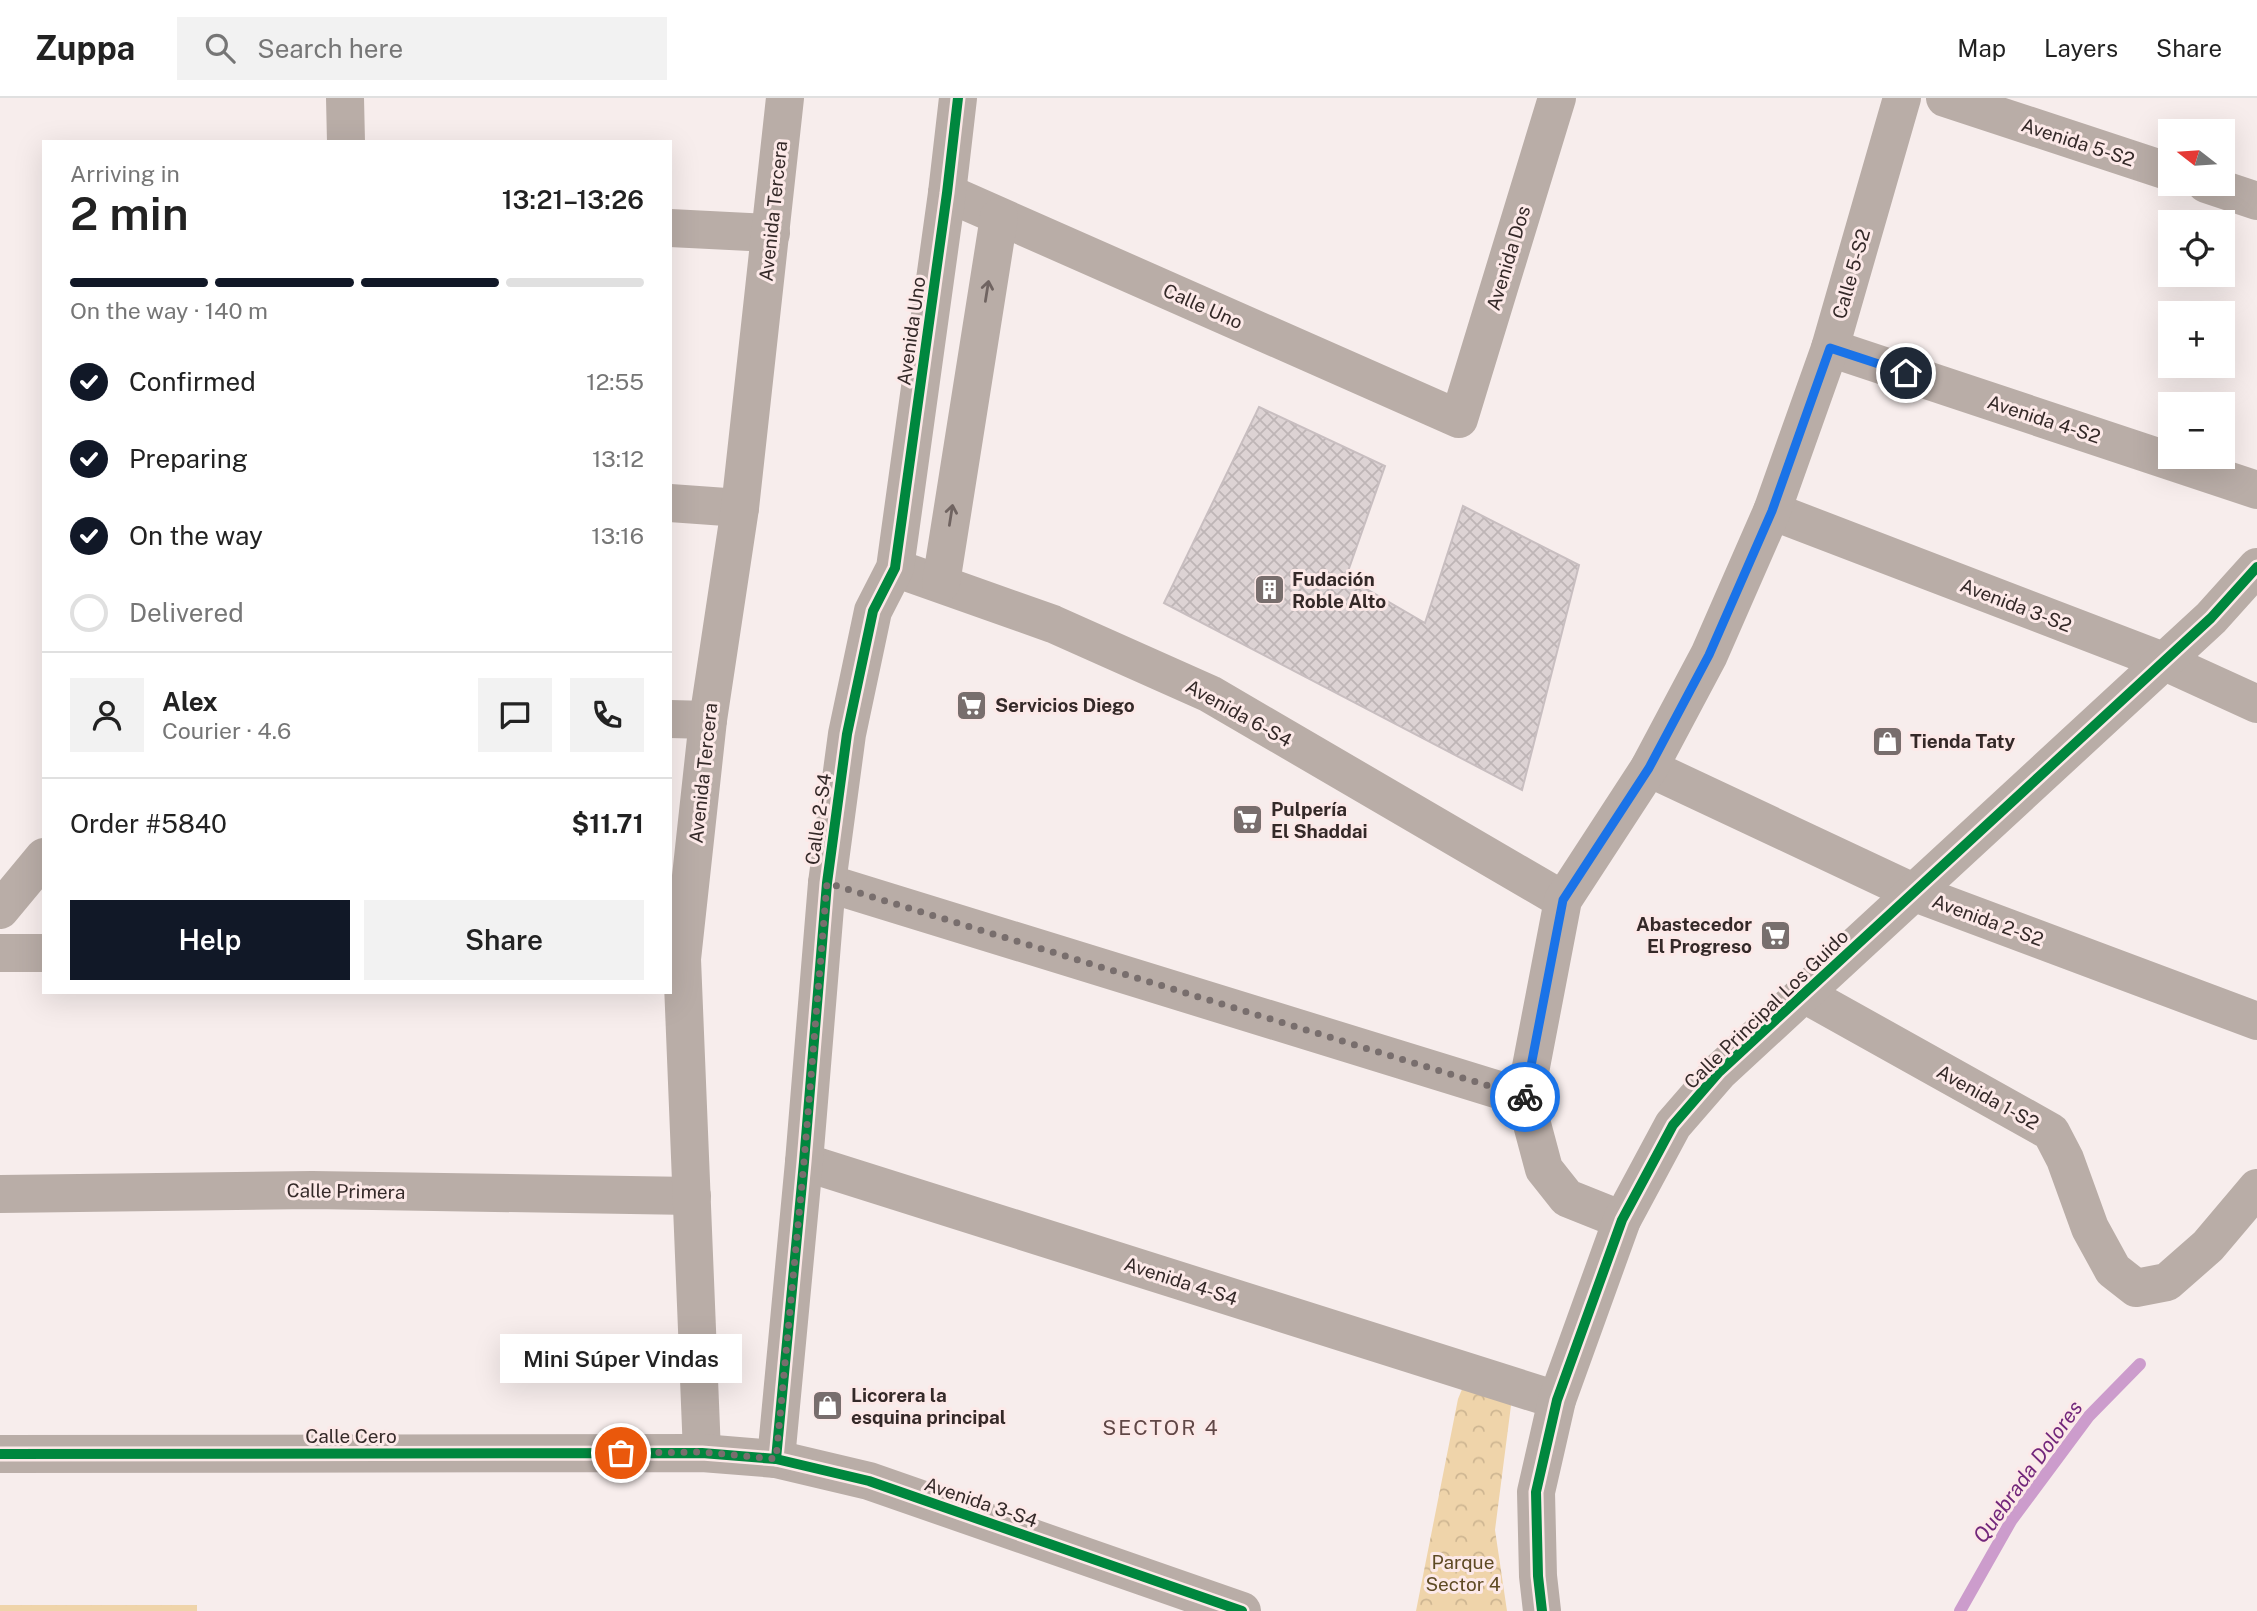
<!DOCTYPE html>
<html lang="en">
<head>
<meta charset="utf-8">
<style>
	body { margin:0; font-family:"Public Sans",sans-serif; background:#f2f2f2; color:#222; height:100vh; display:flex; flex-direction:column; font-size:26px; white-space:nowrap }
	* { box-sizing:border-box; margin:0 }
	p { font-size:23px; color:#767676 }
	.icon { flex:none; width:38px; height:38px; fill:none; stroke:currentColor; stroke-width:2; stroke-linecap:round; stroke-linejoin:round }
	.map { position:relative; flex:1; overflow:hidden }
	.drawer { position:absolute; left:42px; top:42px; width:630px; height:854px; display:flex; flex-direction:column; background:#fff; border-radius:0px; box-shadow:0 7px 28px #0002 }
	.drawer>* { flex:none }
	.needle { width:46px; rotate:287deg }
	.fabs { position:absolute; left:2158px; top:21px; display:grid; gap:14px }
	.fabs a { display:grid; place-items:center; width:77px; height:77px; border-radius:0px; background:#fff; box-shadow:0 7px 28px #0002; font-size:35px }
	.pin { position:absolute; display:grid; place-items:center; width:60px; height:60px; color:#fff; margin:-30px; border:4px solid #fff; border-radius:50%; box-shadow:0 2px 7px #0007 }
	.courier { position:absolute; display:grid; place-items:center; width:70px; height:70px; margin:-35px; border:5px solid #1a73e8; border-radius:50%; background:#fff; color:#222; box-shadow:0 2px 9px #0007 }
	.bubble { position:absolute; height:49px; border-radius:0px; background:#fff; box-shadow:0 7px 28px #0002; font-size:23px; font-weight:600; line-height:49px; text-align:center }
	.headline em { font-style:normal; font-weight:600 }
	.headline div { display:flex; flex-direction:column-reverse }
	.headline { display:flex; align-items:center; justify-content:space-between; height:119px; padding:0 28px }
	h1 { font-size:46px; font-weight:600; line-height:52px }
	.bar { display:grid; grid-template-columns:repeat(4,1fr); gap:10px 7px; align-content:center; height:84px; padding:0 28px }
	.bar i { height:9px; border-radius:5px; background:#e0e0e0 }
	.bar .on { background:#111827 }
	.bar p { grid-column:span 4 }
	.line { display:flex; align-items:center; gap:18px; padding:0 28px; border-top:2px solid #e0e0e0 }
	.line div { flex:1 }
	.round { display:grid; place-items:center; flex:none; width:74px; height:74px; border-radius:0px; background:#f2f2f2 }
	ol { padding:0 28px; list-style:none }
	li { display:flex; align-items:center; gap:21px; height:77px }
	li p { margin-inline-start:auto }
	li .icon { padding:7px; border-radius:50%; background:#111827; color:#fff; stroke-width:4 }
	li:last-child { color:#767676 }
	li i { width:38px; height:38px; border:4px solid #e0e0e0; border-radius:50% }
	.button { display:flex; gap:14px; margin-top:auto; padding:14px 28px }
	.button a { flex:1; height:80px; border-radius:0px; background:#111827; color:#fff; font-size:28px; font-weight:600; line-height:80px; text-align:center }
	.button a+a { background:#f2f2f2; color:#222 }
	header { display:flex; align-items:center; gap:42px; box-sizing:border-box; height:98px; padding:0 35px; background:#fff; border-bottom:2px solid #e0e0e0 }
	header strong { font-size:33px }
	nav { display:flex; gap:38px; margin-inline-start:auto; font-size:24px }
	.search { width:490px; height:63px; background:#f2f2f2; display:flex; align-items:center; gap:18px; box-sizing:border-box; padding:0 24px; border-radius:0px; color:#767676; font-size:26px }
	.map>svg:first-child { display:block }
</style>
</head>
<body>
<header>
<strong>Zuppa</strong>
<div class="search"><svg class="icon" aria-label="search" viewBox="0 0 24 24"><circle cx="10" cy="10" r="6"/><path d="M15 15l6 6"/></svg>Search here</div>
<nav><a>Map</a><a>Layers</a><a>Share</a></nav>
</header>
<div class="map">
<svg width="2257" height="1513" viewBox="0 0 2257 1513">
	<defs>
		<pattern id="park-crowns" width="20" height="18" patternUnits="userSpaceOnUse" patternTransform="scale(1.75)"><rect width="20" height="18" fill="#efd4aa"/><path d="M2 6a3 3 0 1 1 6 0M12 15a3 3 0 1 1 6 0" fill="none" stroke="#ceb692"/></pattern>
		<pattern id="building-cross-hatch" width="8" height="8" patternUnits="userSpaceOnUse" patternTransform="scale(1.75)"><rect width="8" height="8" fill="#ddd3d4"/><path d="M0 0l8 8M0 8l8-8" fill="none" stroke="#beb5b6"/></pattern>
	</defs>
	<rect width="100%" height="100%" fill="#f7edec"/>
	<!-- park -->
	<g fill="url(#park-crowns)">
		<path d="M1465 1284 1513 1292 1495 1432 1507 1513H1416L1458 1301Z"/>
		<rect x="0" y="1507" width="197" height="6"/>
	</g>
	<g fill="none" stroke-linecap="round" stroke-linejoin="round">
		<!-- stream -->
		<path stroke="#cc9ccc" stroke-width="12" d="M1960 1513 2011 1423 2089 1318 2140 1266"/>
	</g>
	<!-- building -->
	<path fill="url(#building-cross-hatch)" stroke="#c8bec0" stroke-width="2" d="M1259 309 1385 368 1346 479 1425 525 1463 408 1579 467 1522 692 1164 505Z"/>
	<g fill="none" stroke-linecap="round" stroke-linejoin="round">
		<!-- minor -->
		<g stroke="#b9ada7" stroke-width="38">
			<path d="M345 0 346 44"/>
			<path d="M1945 0 2170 74"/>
			<path d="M2206 86 2257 103"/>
			<path d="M947 95 1459 321 1557 0"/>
			<path d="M670 130 771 135"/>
			<path d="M1830 250 2257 392"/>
			<path d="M670 405 740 410"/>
			<path d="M1772 413 2163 563 2257 606"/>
			<path d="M895 470 1053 526 1210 596 1563 802"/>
			<path d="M941 485 999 119"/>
			<path d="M670 621 708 622"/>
			<path d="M1649 670 1915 795 2257 923"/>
			<path d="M827 785 1525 1000"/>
			<path d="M0 812 44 759"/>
			<path d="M0 855H44"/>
			<path d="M1804 896 2051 1034 2065 1061 2090 1130 2113 1172 2136 1190 2167 1184 2208 1148 2257 1090"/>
			<path d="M804 1064 1557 1302"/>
			<path d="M0 1096 312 1092 692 1098"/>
			<path d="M1622 1122 1567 1100 1544 1071 1525 1000 1563 802 1649 670 1709 557 1772 413 1830 250 1902 0"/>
			<path d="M702 1355 682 861 708 622 740 410 785 0"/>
			<path d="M0 1356 702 1355 776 1361 869 1383 1242 1513"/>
			<path d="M776 1361 804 1064 827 785 847 636 873 513 895 470 947 95 958 0"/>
			<path d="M1542 1513 1538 1478 1536 1394 1557 1302 1622 1122 1673 1027 1719 974 2211 520 2257 469"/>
		</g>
		<defs>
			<g id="cycleway">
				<path d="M0 1356 702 1355 776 1361 869 1383 1242 1513"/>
				<path d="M776 1361 804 1064 827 785 847 636 873 513 895 470 947 95 958 0"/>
				<path d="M1542 1513 1538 1478 1536 1394 1557 1302 1622 1122 1673 1027 1719 974 2211 520 2257 469"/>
			</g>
		</defs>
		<!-- cycleway casing -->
		<use href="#cycleway" stroke="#fce9e8" stroke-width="15"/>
		<!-- cycleway -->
		<use href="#cycleway" stroke="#00873e" stroke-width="10"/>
	</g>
	<!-- one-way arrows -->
	<defs><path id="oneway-shaft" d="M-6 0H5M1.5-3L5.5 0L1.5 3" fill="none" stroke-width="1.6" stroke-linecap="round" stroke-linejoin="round" transform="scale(1.75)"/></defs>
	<g stroke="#706461">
		<use href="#oneway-shaft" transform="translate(987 193) rotate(-81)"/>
		<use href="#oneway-shaft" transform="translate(951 417) rotate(-81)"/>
	</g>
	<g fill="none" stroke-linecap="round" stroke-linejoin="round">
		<!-- done -->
		<path stroke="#786e6d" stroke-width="7" stroke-dasharray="0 12.6" d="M621 1355 702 1354 776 1361 804 1064 827 785 1525 999"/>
		<!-- route -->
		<path stroke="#1a73e8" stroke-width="9" d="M1525 999 1563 802 1649 670 1709 557 1772 413 1830 250 1906 275"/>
	</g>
	<!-- icons -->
	<defs>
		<symbol id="building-square" viewBox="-11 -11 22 22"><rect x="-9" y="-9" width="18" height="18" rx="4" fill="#786e6d" stroke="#fce9e8"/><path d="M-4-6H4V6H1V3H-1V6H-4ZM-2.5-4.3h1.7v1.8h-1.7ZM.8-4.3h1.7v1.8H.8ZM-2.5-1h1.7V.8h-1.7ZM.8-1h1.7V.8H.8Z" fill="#fff"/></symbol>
		<symbol id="supermarket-square" viewBox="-11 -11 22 22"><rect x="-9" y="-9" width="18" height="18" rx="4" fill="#786e6d" stroke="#fce9e8"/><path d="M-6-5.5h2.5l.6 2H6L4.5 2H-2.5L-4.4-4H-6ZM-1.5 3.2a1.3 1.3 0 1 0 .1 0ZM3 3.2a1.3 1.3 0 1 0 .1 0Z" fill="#fff"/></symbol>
		<symbol id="shop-square" viewBox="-11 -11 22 22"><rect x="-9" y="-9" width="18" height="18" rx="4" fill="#786e6d" stroke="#fce9e8"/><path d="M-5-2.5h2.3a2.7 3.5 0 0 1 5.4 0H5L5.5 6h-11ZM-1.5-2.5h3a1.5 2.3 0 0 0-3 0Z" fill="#fff"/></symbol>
	</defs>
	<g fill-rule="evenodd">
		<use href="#building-square" x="1252" y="474" width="35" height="35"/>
		<use href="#supermarket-square" x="954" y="590" width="35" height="35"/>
		<use href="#shop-square" x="1870" y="626" width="35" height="35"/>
		<use href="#supermarket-square" x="1230" y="704" width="35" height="35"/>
		<use href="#supermarket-square" x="1758" y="820" width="35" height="35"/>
		<use href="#shop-square" x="810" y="1290" width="35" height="35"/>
	</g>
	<g text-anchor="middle" stroke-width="6" stroke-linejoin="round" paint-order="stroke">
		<!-- street labels -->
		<g font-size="19" fill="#342928" stroke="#fce9e8">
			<text transform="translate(2078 44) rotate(18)" y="7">Avenida 5-S2</text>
			<text transform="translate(773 113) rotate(-84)" y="7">Avenida Tercera</text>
			<text transform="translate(1508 160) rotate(-73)" y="7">Avenida Dos</text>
			<text transform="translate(1851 176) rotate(-74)" y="7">Calle 5-S2</text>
			<text transform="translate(1203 208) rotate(24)" y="7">Calle Uno</text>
			<text transform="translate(911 233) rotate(-82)" y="7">Avenida Uno</text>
			<text transform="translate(2044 321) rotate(18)" y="7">Avenida 4-S2</text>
			<text transform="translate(2016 507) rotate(21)" y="7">Avenida 3-S2</text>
			<text transform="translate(1239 615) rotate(29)" y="7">Avenida 6-S4</text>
			<text transform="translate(703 675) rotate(-84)" y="7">Avenida Tercera</text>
			<text transform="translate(818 721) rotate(-82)" y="7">Calle 2-S4</text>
			<text transform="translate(1988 822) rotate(20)" y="7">Avenida 2-S2</text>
			<text transform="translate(1766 911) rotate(-44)" y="7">Calle Principal Los Guido</text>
			<text transform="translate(1988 999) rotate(29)" y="7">Avenida 1-S2</text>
			<text transform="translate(346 1093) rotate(1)" y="7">Calle Primera</text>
			<text transform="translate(1181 1183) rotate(18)" y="7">Avenida 4-S4</text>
			<text x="351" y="1345">Calle Cero</text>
			<text transform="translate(981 1404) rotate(19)" y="7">Avenida 3-S4</text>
		</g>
		<!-- poi labels -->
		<g font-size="19" font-weight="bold" fill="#342928" stroke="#fce9e8" text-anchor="start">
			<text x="1292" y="488">Fudación<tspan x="1292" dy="22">Roble Alto</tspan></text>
			<text x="995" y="614">Servicios Diego</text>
			<text x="1910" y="650">Tienda Taty</text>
			<text x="1271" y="718">Pulpería<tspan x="1271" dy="22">El Shaddai</tspan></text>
			<text x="1752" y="833" text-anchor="end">Abastecedor<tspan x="1752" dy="22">El Progreso</tspan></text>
			<text x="851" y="1304">Licorera la<tspan x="851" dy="22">esquina principal</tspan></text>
		</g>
		<!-- park labels -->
		<g font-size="19" fill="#5e4a24" stroke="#fce9e8">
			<text x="1463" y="1471">Parque<tspan x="1463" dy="22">Sector 4</tspan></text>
		</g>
		<!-- neighbourhood labels -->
		<g font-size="21" letter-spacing="2" fill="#604746" stroke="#fce9e8">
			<text x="1161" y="1337">SECTOR 4</text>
		</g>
		<!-- water labels -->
		<g font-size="21" font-style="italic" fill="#73277b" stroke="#fce9e8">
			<text transform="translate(2028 1374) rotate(-54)" y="7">Quebrada Dolores</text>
		</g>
	</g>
</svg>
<div class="fabs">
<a><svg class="needle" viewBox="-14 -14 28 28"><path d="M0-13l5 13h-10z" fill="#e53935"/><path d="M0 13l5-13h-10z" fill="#767676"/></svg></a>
<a><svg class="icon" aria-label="locate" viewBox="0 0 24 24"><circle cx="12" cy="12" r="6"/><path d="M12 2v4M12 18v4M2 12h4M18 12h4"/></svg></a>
<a>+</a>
<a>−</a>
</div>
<div class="pin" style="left:621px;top:1355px;background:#ea580c"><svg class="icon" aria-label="bag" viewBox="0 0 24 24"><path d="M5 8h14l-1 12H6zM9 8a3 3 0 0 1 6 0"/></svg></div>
<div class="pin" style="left:1906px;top:275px;background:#1f2937"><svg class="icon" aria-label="home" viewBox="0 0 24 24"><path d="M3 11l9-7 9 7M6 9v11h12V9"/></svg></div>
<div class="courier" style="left:1525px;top:999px"><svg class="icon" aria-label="bike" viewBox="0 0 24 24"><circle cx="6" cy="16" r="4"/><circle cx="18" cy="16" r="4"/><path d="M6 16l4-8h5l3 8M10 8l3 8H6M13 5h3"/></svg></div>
<div class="bubble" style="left:500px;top:1236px;width:242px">Mini Súper Vindas</div>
<section class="drawer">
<div class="headline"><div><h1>2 min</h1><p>Arriving in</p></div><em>13:21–13:26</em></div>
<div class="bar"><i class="on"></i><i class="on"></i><i class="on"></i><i></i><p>On the way · 140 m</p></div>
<ol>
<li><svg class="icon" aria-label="check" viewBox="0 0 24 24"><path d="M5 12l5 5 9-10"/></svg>Confirmed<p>12:55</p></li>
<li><svg class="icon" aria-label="check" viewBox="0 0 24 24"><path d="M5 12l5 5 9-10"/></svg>Preparing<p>13:12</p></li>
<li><svg class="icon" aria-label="check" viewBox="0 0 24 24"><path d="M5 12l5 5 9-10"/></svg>On the way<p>13:16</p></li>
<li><i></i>Delivered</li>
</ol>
<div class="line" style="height:126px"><a class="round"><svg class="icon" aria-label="person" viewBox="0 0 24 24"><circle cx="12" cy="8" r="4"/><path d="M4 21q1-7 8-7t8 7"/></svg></a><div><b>Alex</b><p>Courier · 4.6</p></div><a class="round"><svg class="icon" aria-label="chat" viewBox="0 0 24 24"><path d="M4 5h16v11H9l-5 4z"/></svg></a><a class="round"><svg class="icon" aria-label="phone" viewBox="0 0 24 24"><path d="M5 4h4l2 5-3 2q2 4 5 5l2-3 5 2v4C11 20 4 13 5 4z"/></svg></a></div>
<div class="line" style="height:91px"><div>Order #5840</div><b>$11.71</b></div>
<div class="button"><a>Help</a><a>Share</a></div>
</section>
</div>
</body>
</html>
